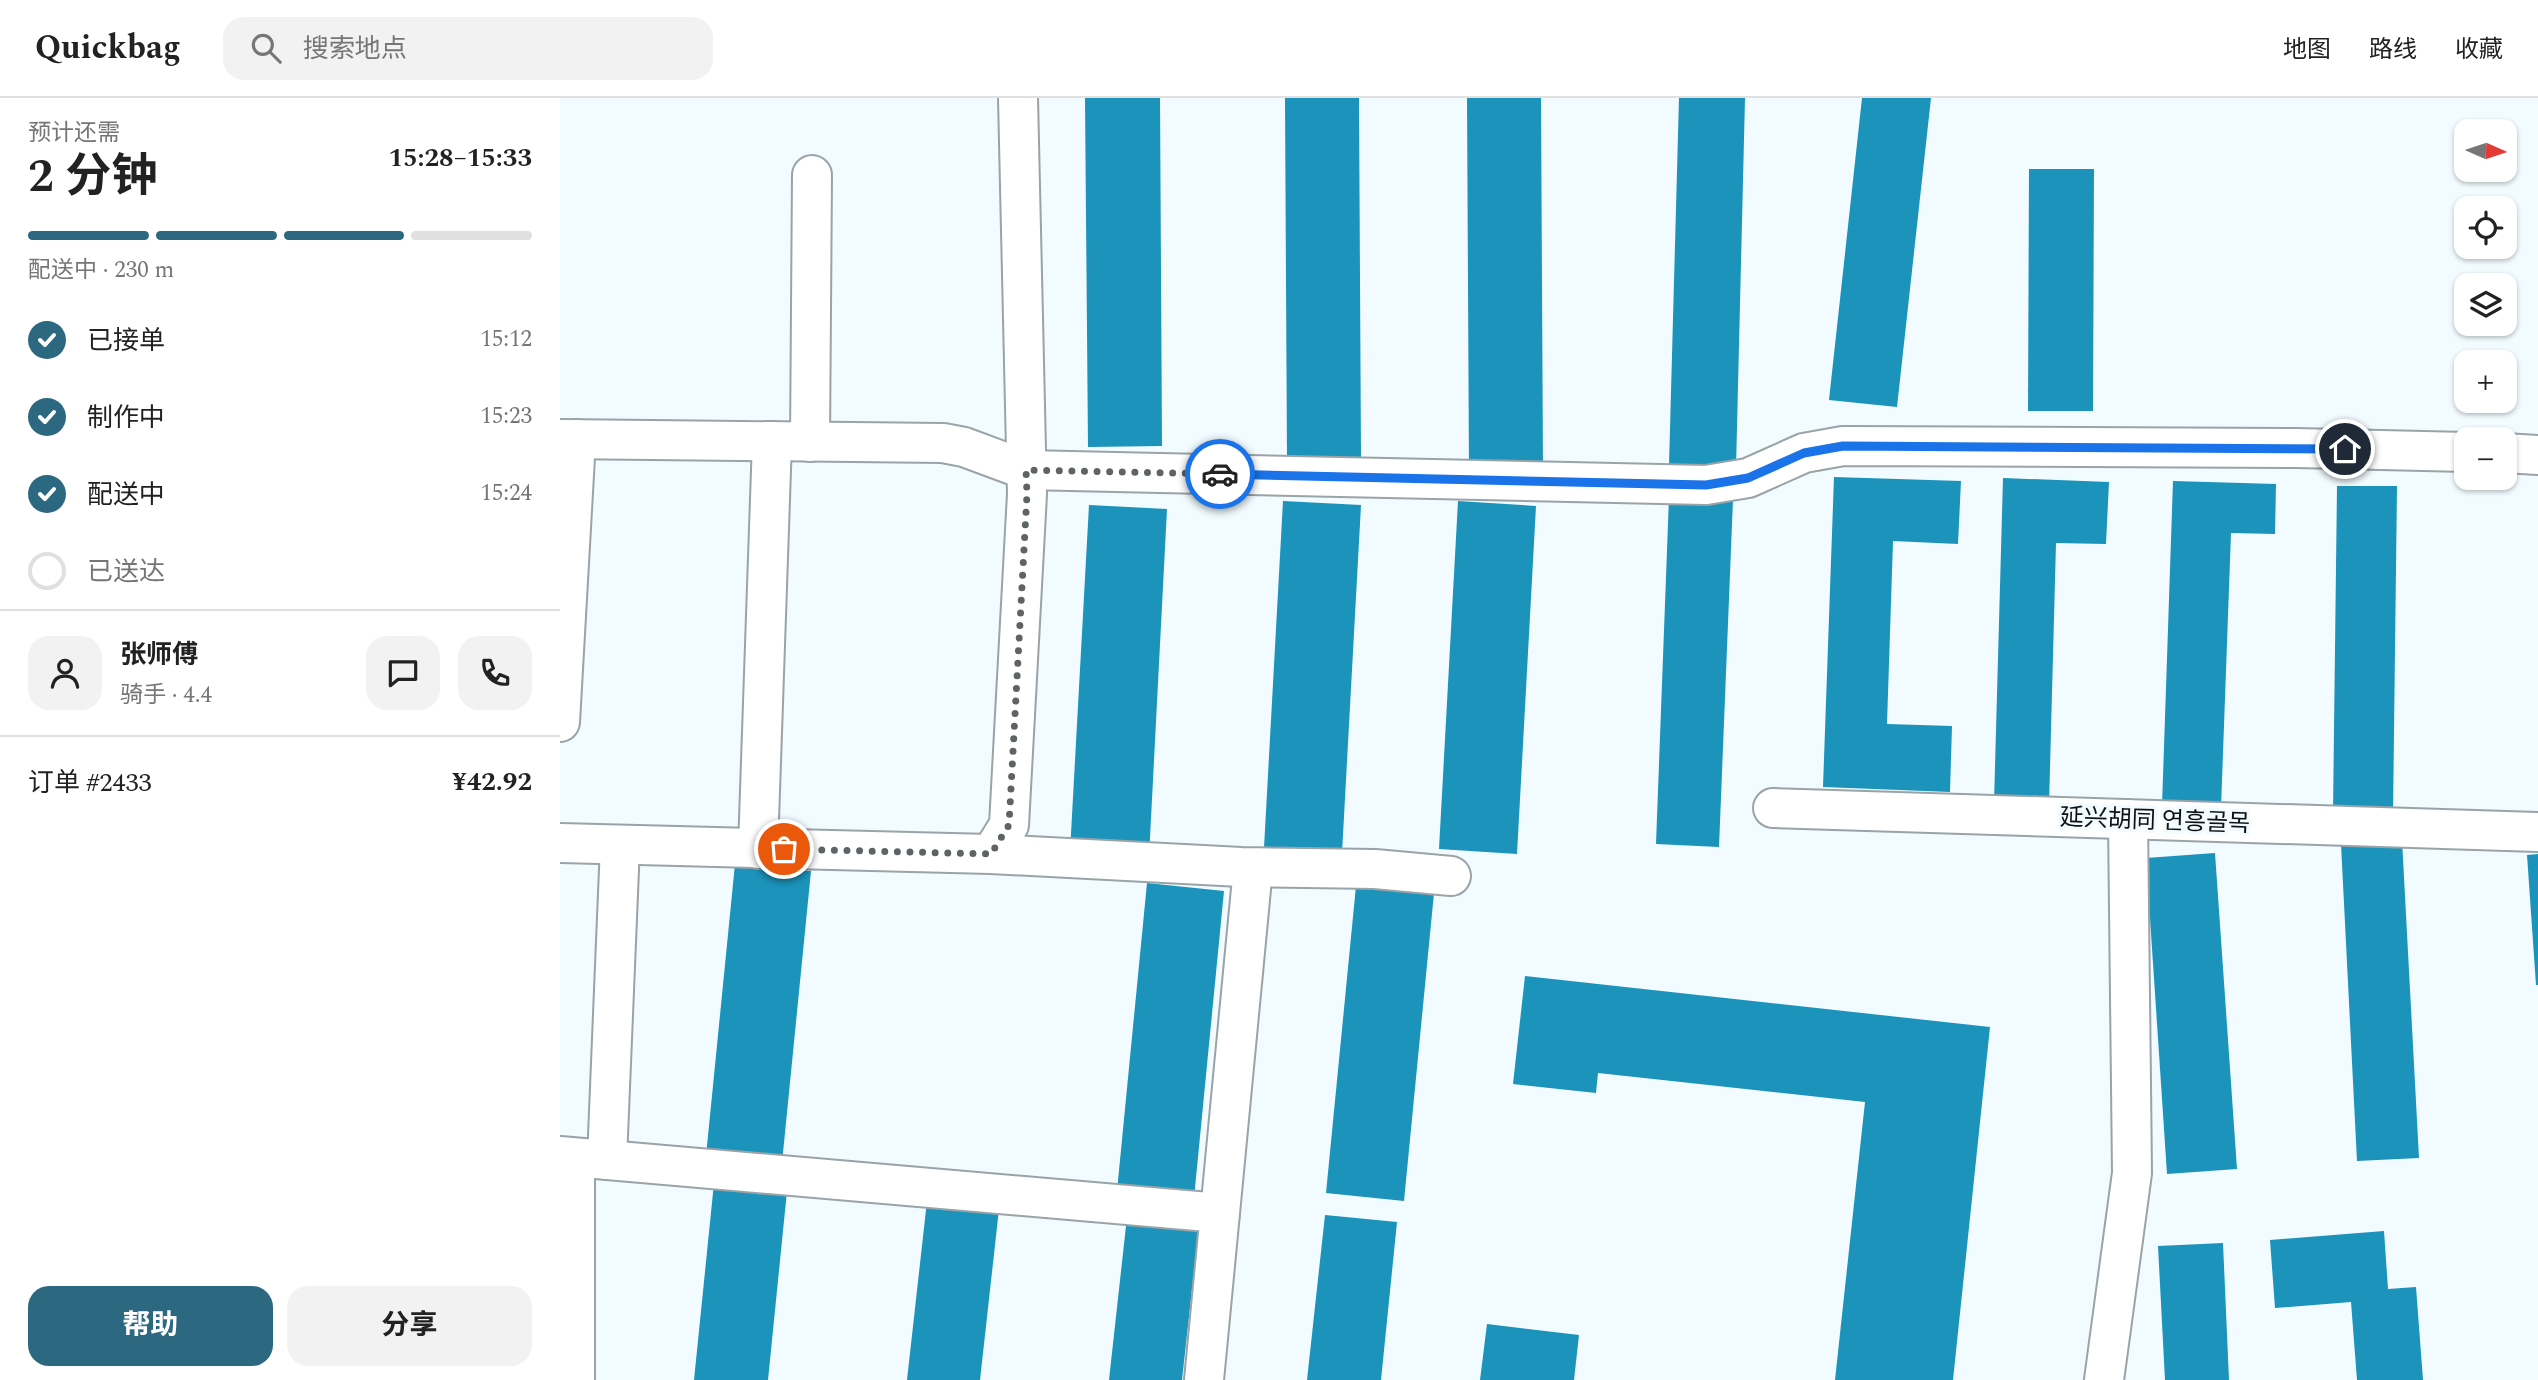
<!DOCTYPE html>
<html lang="zh">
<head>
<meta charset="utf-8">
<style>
	body { margin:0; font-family:Spectral,"Noto Sans SC","Noto Sans KR",serif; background:#f2f2f2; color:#222; height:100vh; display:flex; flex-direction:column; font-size:26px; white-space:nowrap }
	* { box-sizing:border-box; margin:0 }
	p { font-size:23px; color:#767676 }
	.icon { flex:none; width:38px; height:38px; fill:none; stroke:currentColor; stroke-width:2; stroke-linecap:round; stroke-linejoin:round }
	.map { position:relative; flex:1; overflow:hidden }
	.side { display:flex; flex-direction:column; background:#fff; width:560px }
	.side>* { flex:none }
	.needle { width:46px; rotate:93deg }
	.fabs { position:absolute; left:1894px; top:21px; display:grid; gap:14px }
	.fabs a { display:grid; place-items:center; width:63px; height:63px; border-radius:14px; background:#fff; box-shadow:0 2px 5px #0004; font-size:35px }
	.pin { position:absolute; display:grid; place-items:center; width:60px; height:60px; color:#fff; margin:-30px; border:4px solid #fff; border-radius:50%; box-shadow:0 2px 7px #0007 }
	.courier { position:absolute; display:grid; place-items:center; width:70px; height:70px; margin:-35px; border:5px solid #1a73e8; border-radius:50%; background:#fff; color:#222; box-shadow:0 2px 9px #0007 }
	.summary em { font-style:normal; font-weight:700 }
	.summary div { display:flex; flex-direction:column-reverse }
	.summary { display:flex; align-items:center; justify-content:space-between; height:119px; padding:0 28px }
	h1 { font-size:46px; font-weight:700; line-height:52px }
	.bar { display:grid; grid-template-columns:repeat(4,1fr); gap:10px 7px; align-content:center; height:84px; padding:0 28px }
	.bar i { height:9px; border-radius:5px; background:#e0e0e0 }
	.bar .on { background:#2c6880 }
	.bar p { grid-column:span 4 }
	.line { display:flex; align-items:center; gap:18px; padding:0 28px; border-top:2px solid #e0e0e0 }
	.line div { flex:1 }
	.round { display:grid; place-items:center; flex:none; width:74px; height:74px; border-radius:21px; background:#f2f2f2 }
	ol { padding:0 28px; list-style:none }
	li { display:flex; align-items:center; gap:21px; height:77px }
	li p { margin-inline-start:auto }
	li .icon { padding:7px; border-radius:50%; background:#2c6880; color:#fff; stroke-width:4 }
	li:last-child { color:#767676 }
	li i { width:38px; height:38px; border:4px solid #e0e0e0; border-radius:50% }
	.action { display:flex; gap:14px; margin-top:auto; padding:14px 28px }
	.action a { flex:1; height:80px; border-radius:21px; background:#2c6880; color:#fff; font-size:28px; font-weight:700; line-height:80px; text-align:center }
	.action a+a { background:#f2f2f2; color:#222 }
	header { display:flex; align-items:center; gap:42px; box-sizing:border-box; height:98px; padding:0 35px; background:#fff; border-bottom:2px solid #e0e0e0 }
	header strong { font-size:33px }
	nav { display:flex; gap:38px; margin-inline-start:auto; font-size:24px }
	.search { width:490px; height:63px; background:#f2f2f2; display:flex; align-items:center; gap:18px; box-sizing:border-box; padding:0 24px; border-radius:21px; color:#767676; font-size:26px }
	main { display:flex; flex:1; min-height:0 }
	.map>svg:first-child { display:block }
</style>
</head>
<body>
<header>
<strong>Quickbag</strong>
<div class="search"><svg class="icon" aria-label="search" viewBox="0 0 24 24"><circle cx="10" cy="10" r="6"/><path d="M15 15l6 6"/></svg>搜索地点</div>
<nav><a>地图</a><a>路线</a><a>收藏</a></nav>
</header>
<main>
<section class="side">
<div class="summary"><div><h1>2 分钟</h1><p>预计还需</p></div><em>15:28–15:33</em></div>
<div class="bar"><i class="on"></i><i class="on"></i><i class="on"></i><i></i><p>配送中 · 230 m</p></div>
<ol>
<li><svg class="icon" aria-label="check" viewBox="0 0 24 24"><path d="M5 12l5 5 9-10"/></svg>已接单<p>15:12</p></li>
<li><svg class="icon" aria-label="check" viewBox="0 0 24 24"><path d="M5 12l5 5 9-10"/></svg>制作中<p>15:23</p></li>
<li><svg class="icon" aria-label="check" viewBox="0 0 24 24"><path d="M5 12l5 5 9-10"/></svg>配送中<p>15:24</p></li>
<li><i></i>已送达</li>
</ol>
<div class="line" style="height:126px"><a class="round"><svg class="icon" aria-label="person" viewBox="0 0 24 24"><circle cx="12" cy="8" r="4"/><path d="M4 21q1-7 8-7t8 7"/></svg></a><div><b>张师傅</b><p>骑手 · 4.4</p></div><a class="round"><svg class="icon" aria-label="chat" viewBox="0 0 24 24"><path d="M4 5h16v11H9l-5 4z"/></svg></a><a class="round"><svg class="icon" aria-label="phone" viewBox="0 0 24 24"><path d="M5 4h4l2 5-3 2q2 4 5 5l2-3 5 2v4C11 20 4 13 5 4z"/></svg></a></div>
<div class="line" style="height:91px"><div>订单 #2433</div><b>¥42.92</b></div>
<div class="action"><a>帮助</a><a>分享</a></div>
</section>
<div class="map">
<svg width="1978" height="1282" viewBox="0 0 1978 1282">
	<rect width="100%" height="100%" fill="#f2fbff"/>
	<!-- building -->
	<g fill="#1b93ba">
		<path d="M525 0H600L602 348 528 349Z"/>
		<path d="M725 0H799L801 362H727Z"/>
		<path d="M907 0H981L983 373H909Z"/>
		<path d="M1119 0H1185L1176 370 1109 368Z"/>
		<path d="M1302 0H1371L1337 309 1269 302Z"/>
		<path d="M1469 71H1534L1533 313H1468Z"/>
		<path d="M1274 379 1401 383 1398 446 1333 443 1327 626 1392 628 1390 694 1263 689Z"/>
		<path d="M1443 380 1549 384 1546 446 1496 445 1489 707 1434 705Z"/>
		<path d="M1613 383 1716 386 1715 436 1671 435 1661 710 1602 708Z"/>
		<path d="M1777 388H1837L1833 716 1773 715Z"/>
		<path d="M1109 399 1173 401 1159 749 1096 746Z"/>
		<path d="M723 403 801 407 782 755 704 750Z"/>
		<path d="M898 403 976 408 957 756 879 751Z"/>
		<path d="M529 407 607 411 589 759 510 754Z"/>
		<path d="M1842 742 1859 1060 1797 1063 1781 746Z"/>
		<path d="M1655 755 1677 1071 1607 1076 1586 760Z"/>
		<path d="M1978 756V887H1976L1967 757Z"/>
		<path d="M175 766 251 773 222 1065 146 1058Z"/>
		<path d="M587 785 664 793 634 1100 557 1093Z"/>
		<path d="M796 788 874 795 844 1103 766 1095Z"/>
		<path d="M965 878 1430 929 1393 1282H1275L1305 1004 1038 975 1036 995 953 986Z"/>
		<path d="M154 1085 227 1093 208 1282H134Z"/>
		<path d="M367 1103 439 1111 420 1282H347Z"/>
		<path d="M765 1117 837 1124 821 1282H747Z"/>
		<path d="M567 1119 639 1127 622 1282H549Z"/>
		<path d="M1824 1133 1828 1191 1856 1189 1863 1282H1797L1791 1204 1715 1210 1710 1142Z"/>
		<path d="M1663 1145 1669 1282H1605L1598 1148Z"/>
		<path d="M927 1226 1019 1237 1014 1282H920Z"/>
	</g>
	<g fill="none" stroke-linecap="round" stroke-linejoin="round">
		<defs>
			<g id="minor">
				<path d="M0 341 383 345 404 349 466 372 1146 387 1188 380 1244 355 1283 348 1736 350 1906 354"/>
				<path d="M250 344 252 77"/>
				<path d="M1944 355 1978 357"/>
				<path d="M0 624 16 341"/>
				<path d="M1213 710 1978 734"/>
				<path d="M0 745 431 756 681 769 815 771 891 778"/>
				<path d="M198 751 212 343"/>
				<path d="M431 756 449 727 467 396 458 0"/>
				<path d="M0 1058 660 1115"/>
				<path d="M15 1060V1282"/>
				<path d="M47 1062 60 747"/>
				<path d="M644 1282 693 770"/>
				<path d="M1544 1282 1572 1075 1568 721"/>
			</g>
		</defs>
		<!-- minor casing -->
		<use href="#minor" stroke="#99a3a8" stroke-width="42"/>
		<!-- minor -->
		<use href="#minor" stroke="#fff" stroke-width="38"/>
	</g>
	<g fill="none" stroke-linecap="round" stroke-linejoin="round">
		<!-- done -->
		<path stroke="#5e6466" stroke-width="7" stroke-dasharray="0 12.6" d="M224 751 431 756 449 727 467 396 466 372 660 376"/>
		<!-- route -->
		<path stroke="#1a73e8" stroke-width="9" d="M660 376 1146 387 1188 380 1244 355 1283 348 1785 351"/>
	</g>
	<g text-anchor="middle" stroke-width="7" stroke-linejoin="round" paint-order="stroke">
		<!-- street labels -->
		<g font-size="24" fill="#0e1214" stroke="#f2fbff">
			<text transform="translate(1595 722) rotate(2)" y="8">延兴胡同 연흥골목</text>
		</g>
	</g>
</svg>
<div class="fabs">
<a><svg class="needle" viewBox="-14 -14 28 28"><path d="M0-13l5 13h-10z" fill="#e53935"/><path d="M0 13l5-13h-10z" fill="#767676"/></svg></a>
<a><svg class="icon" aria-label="locate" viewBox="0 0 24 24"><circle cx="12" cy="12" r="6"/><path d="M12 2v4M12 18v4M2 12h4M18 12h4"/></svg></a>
<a><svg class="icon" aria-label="layers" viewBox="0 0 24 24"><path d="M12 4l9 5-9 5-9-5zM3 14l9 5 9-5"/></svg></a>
<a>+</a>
<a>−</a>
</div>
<div class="pin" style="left:224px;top:751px;background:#ea580c"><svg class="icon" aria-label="bag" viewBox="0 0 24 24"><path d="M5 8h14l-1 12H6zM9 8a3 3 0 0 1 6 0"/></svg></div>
<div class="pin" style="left:1785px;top:351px;background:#1f2937"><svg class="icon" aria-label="home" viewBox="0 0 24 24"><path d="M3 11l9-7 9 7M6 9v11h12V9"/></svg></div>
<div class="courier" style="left:660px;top:376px"><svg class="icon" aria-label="car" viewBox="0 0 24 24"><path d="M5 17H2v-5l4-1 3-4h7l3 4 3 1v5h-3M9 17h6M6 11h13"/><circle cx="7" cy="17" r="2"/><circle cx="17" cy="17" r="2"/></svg></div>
</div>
</main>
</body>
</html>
